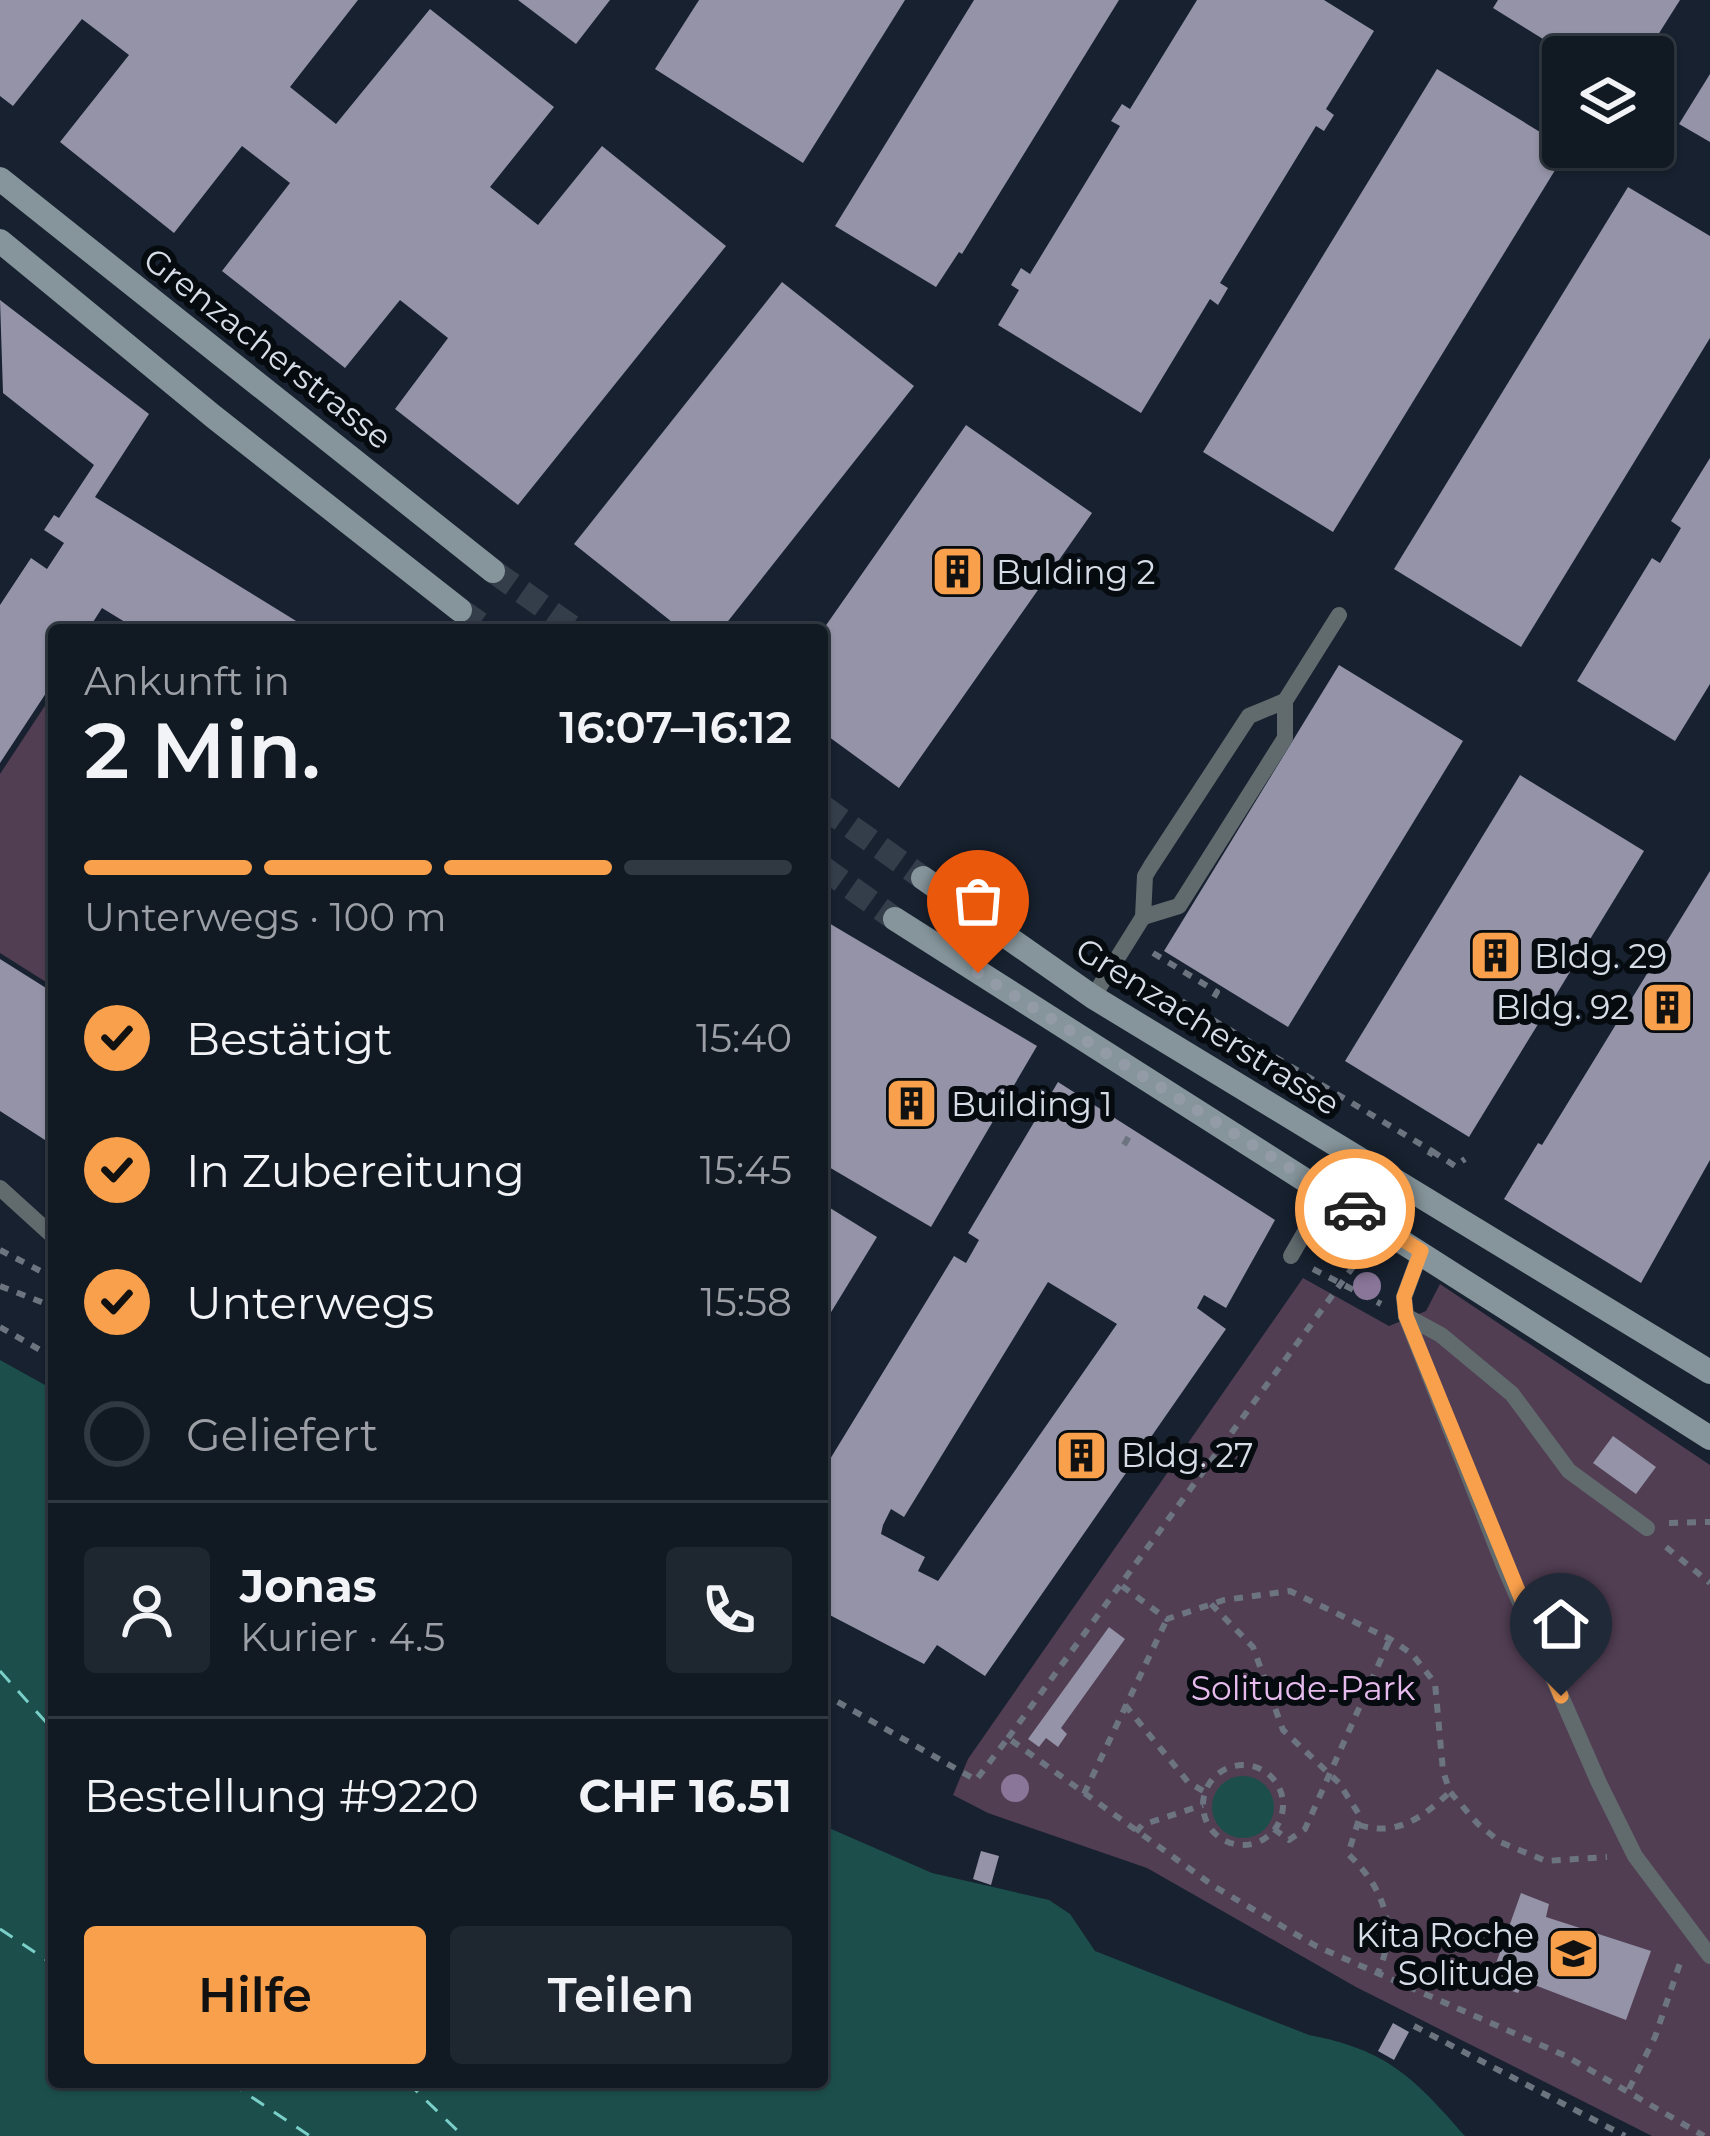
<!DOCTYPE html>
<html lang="de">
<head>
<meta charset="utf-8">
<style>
	body { margin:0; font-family:Montserrat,sans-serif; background:#1e2630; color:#f1f3f6; height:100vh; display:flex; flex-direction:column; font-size:45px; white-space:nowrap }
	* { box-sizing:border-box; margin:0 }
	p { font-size:39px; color:#9ca0a6 }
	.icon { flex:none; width:66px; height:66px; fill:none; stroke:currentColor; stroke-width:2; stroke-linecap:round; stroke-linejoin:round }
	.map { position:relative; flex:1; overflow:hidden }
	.side { position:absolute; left:48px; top:624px; width:780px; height:1464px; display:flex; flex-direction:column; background:#111923; border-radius:12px; box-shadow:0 3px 9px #0004,0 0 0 3px #303841 }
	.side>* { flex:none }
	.buttons { position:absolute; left:1542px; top:36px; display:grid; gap:24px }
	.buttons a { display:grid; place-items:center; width:132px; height:132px; border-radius:12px; background:#111923; box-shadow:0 3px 9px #0004,0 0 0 3px #303841; font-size:60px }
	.pin { position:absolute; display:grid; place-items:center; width:102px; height:102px; color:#fff; margin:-123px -51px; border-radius:50% 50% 50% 0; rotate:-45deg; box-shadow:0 0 12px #0007 }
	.pin .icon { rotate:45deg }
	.courier { position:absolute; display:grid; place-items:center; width:120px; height:120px; margin:-60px; border:9px solid #f9a04c; border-radius:50%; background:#fff; color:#222; box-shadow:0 3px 15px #0007 }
	.summary em { font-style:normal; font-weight:600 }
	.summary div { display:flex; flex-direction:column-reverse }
	.summary { display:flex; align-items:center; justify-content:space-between; height:204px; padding:0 36px }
	h1 { font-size:78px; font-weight:600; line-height:90px }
	.bar { display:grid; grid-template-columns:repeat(4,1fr); gap:18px 12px; align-content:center; height:144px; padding:0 36px }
	.bar i { height:15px; border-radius:9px; background:#303841 }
	.bar .on { background:#f9a04c }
	.bar p { grid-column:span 4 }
	.line { display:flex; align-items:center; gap:30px; padding:0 36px; border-top:3px solid #303841 }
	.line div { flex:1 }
	.round { display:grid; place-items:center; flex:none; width:126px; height:126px; border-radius:12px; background:#1e2630 }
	ol { padding:0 36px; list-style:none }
	li { display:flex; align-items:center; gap:36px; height:132px }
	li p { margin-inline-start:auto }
	li .icon { padding:12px; border-radius:50%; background:#f9a04c; color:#111; stroke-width:4 }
	li:last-child { color:#9ca0a6 }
	li i { width:66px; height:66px; border:6px solid #303841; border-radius:50% }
	.cta { display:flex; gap:24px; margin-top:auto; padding:24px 36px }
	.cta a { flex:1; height:138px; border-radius:12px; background:#f9a04c; color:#111; font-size:48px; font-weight:600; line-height:138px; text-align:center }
	.cta a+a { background:#1e2630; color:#f1f3f6 }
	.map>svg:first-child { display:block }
</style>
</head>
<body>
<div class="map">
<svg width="1710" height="2136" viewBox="0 0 1710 2136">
	<rect width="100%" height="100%" fill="#17212f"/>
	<!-- green -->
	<g fill="#513e53">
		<path d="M54 692V987L0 953V774Z"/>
		<path d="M1303 1278 1389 1326 1426 1311 1440 1284 1710 1465V2136H1652L1356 1987 1147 1868 988 1813 953 1795 968 1759Z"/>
	</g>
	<!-- water -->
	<g fill="#1c4f4c">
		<path d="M0 1360 54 1390V2082H822V1815L829 1828 932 1873 1049 1900 1070 1914 1095 1951 1309 2035C1388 2050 1414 2078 1465 2136H0Z"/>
		<circle cx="1243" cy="1807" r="31"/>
	</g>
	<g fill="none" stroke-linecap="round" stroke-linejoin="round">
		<!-- ferry -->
		<g stroke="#7ad0c9" stroke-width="3" stroke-dasharray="15 12" stroke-linecap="butt">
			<path d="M0 1671 54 1731"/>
			<path d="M0 1929 54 1965"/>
			<path d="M229 2082 310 2136"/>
			<path d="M407 2082 463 2136"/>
		</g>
	</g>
	<!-- building -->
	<g fill="#9493a7" fill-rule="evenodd">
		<path d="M0 0H358L290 87 336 124 430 9 554 107 490 187 538 225 602 146 726 246 518 505 395 409 448 338 400 300 345 368 222 271 290 183 242 146 174 233 60 142 129 55 82 19 13 106 0 96Z"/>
		<path d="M518 0H610L576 44Z"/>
		<path d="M699 0H905L803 163 655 69Z"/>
		<path d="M974 0H1119L962 254 959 252 936 287 835 226Z"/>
		<path d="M1197 0H1324L1374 31 1326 109 1334 115 1324 131 1316 126 1220 283 1228 288 1218 305 1210 299 1141 413 998 325 1019 290 1011 285 1021 268 1030 274 1120 126 1111 121 1122 104 1130 109Z"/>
		<path d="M1498 0H1680L1644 57H1572L1493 8Z"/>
		<path d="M1437 69 1568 149 1333 532 1203 452Z"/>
		<path d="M1710 74V142L1679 124Z"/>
		<path d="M1628 187 1710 236V338L1521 647 1394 569Z"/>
		<path d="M782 282 914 386 721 630H682L574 544Z"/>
		<path d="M0 300 149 414 95 497 301 624 298 630H138L102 608 88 630H54V681L0 763V605L31 558 47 569 64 543 44 530 54 515 59 518 94 465 3 393Z"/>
		<path d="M966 425 1092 513 899 788 825 734 822 737V631Z"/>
		<path d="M1710 458V684L1675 741 1577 681 1652 558 1660 563 1681 528 1671 521Z"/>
		<path d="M1339 665 1463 741 1288 1027 1164 951Z"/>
		<path d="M1520 775 1644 851 1469 1137 1345 1061Z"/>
		<path d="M1710 871V1160L1641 1283 1504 1199 1538 1143 1542 1145Z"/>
		<path d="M822 919 1037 1046 931 1227 822 1163Z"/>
		<path d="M0 959 54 993V1139L47 1135 45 1140 0 1111Z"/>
		<path d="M1058 1082 1275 1220 1226 1308 1204 1295 1197 1308 1226 1329 985 1676 937 1645 924 1664 822 1611V1492L831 1474 824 1469 954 1256 966 1263 979 1240 968 1233ZM1048 1282 1117 1324 938 1581 918 1571 925 1557 881 1534 883 1525 891 1509 904 1517Z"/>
		<path d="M822 1203 877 1237 822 1327Z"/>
		<path d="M1613 1436 1656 1467 1636 1494 1593 1463Z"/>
		<path d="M1109 1627 1125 1639 1061 1728 1067 1734 1058 1747 1046 1738 1039 1747 1028 1739Z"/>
		<path d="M981 1851 999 1856 991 1885 973 1879Z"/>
		<path d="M1521 1893 1549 1904 1546 1917 1651 1951 1626 2020 1524 1981 1518 1993 1489 1983Z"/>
		<path d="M1393 2023 1409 2032 1394 2060 1378 2051Z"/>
	</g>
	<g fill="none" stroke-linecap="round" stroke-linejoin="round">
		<!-- secondary-tunnel -->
		<g stroke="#343d4a" stroke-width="24" stroke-dasharray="24 12" stroke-linecap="butt">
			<path d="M493 571 576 630"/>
			<path d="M460 610 489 630"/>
			<path d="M822 806 923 878"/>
			<path d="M822 867 895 919"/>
		</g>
		<!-- path -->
		<g stroke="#6c7480" stroke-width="6" stroke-dasharray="9 9" stroke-linecap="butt">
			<path d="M1153 953 1217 992 1213 999"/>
			<path d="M1135 981 1143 978 1432 1151 1425 1162"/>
			<path d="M1035 1089 1045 1096"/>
			<path d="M1124 1145 1132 1131"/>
			<path d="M1432 1151 1455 1166 1465 1159"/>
			<path d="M0 1250 54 1278"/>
			<path d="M1313 1269 1381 1304"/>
			<path d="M0 1286 54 1307"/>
			<path d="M0 1327 54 1358"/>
			<path d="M1669 1523 1710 1522"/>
			<path d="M1666 1547 1710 1583"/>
			<path d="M1122 1586 1167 1619 1224 1600 1290 1591 1390 1639 1412 1654 1435 1683 1443 1771 1450 1792 1478 1824 1500 1842 1546 1861 1607 1857"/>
			<path d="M1211 1604 1253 1647 1283 1730 1339 1783 1360 1816 1348 1854C1384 1888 1399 1928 1377 1975"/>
			<path d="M822 1693 976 1780 1008 1738 1215 1887 1316 1946 1566 2056 1704 2136"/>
			<path d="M1125 1705 1188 1782 1205 1792"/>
			<path d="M1008 1738 1364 1252"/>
			<circle cx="1243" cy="1805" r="40"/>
			<path d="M1084 1794 1167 1619"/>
			<path d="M1359 1825C1397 1837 1423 1817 1450 1792"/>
			<path d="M1274 1829 1289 1840 1305 1829 1390 1639"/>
			<path d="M1136 1832 1142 1825 1203 1805"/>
			<path d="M1414 2026 1625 2136"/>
			<path d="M1629 2089 1655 2037 1681 1960"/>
		</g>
		<!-- service -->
		<g stroke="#616b6e" stroke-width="16">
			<path d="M1143 917 1179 906 1285 738V701L1339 615"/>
			<path d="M1093 997 1143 917 1145 876 1151 866 1249 716 1285 701"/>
			<path d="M0 1188 54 1237"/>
			<path d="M1421 1251 1404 1297 1406 1316 1504 1566 1599 1783 1635 1856 1710 1956"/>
			<path d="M1291 1256 1328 1192"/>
			<path d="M1406 1316 1441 1335 1512 1394 1569 1471 1647 1528"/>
		</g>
		<!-- secondary -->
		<g stroke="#85959b" stroke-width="24">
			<path d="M0 179 493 571"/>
			<path d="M0 241 214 417 460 610"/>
			<path d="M923 878 1093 997 1710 1372"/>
			<path d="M895 919 1710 1438"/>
		</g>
	</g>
	<!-- trees -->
	<g fill="#8a7698">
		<circle cx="1367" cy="1286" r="14"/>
		<circle cx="1015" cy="1788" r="14"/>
	</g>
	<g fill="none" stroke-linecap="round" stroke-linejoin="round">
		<!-- done -->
		<path stroke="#939ba6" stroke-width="12" stroke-dasharray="0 21.6" d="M978 973 1355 1209"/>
		<!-- route -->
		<path stroke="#f9a04c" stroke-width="15" d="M1355 1209 1421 1251 1404 1297 1406 1316 1561 1696"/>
	</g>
	<!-- icons -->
	<defs>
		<symbol id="building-square" viewBox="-11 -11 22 22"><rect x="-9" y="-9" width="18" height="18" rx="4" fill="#f9a04c" stroke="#060b10"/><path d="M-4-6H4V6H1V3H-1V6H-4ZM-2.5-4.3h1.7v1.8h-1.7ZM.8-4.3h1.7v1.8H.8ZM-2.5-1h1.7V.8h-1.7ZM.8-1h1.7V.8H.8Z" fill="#111"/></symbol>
		<symbol id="school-square" viewBox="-11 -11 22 22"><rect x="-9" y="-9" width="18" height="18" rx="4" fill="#f9a04c" stroke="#060b10"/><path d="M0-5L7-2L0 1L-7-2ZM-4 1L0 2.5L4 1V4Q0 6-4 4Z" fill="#111"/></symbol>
	</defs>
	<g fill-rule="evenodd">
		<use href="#building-square" x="928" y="542" width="59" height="59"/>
		<use href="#building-square" x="1466" y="926" width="59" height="59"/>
		<use href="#building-square" x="1638" y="978" width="59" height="59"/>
		<use href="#building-square" x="882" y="1074" width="59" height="59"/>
		<use href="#building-square" x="1052" y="1426" width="59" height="59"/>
		<use href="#school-square" x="1544" y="1924" width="59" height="59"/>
	</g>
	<g text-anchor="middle" stroke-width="12" stroke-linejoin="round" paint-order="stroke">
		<!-- street labels -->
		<g font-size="33" fill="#d6dde6" stroke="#060b10">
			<text transform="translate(268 348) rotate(38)" y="12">Grenzacherstrasse</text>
			<text transform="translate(1208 1026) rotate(32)" y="12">Grenzacherstrasse</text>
		</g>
		<!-- poi labels -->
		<g font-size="33" fill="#d6dde6" stroke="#060b10" text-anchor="start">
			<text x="996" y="584">Bulding 2</text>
			<text x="1534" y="968">Bldg. 29</text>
			<text x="1629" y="1019" text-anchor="end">Bldg. 92</text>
			<text x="951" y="1116">Building 1</text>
			<text x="1121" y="1467">Bldg. 27</text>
			<text x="1534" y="1947" text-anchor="end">Kita Roche<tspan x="1534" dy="38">Solitude</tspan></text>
		</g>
		<!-- park labels -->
		<g font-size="33" fill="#e8bbee" stroke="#060b10">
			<text x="1303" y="1700">Solitude-Park</text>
		</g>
	</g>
</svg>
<div class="buttons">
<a><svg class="icon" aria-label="layers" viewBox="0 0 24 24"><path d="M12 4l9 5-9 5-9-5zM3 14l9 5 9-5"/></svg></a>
</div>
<div class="pin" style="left:978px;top:973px;background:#ea580c"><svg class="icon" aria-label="bag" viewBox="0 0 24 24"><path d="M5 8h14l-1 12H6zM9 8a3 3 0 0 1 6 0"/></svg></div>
<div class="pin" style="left:1561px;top:1696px;background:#1f2937"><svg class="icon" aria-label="home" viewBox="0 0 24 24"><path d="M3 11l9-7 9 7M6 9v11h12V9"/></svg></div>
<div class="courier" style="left:1355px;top:1209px"><svg class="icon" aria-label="car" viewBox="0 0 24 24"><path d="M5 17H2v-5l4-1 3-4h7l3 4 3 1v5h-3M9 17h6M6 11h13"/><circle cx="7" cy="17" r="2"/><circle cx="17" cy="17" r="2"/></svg></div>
<section class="side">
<div class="summary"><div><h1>2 Min.</h1><p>Ankunft in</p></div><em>16:07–16:12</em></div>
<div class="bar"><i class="on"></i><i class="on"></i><i class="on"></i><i></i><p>Unterwegs · 100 m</p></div>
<ol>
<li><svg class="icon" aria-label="check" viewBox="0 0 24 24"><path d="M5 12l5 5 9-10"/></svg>Bestätigt<p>15:40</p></li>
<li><svg class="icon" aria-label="check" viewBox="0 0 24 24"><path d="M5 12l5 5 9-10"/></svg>In Zubereitung<p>15:45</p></li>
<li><svg class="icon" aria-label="check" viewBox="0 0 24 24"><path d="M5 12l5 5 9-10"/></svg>Unterwegs<p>15:58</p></li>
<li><i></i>Geliefert</li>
</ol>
<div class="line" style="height:216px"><a class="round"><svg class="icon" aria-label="person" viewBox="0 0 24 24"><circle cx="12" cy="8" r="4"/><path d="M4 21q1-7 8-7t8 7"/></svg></a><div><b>Jonas</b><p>Kurier · 4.5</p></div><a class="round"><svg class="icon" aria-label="phone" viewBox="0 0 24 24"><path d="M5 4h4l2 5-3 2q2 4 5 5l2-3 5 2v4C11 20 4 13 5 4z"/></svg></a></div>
<div class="line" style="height:156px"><div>Bestellung #9220</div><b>CHF 16.51</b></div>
<div class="cta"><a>Hilfe</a><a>Teilen</a></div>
</section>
</div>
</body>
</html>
